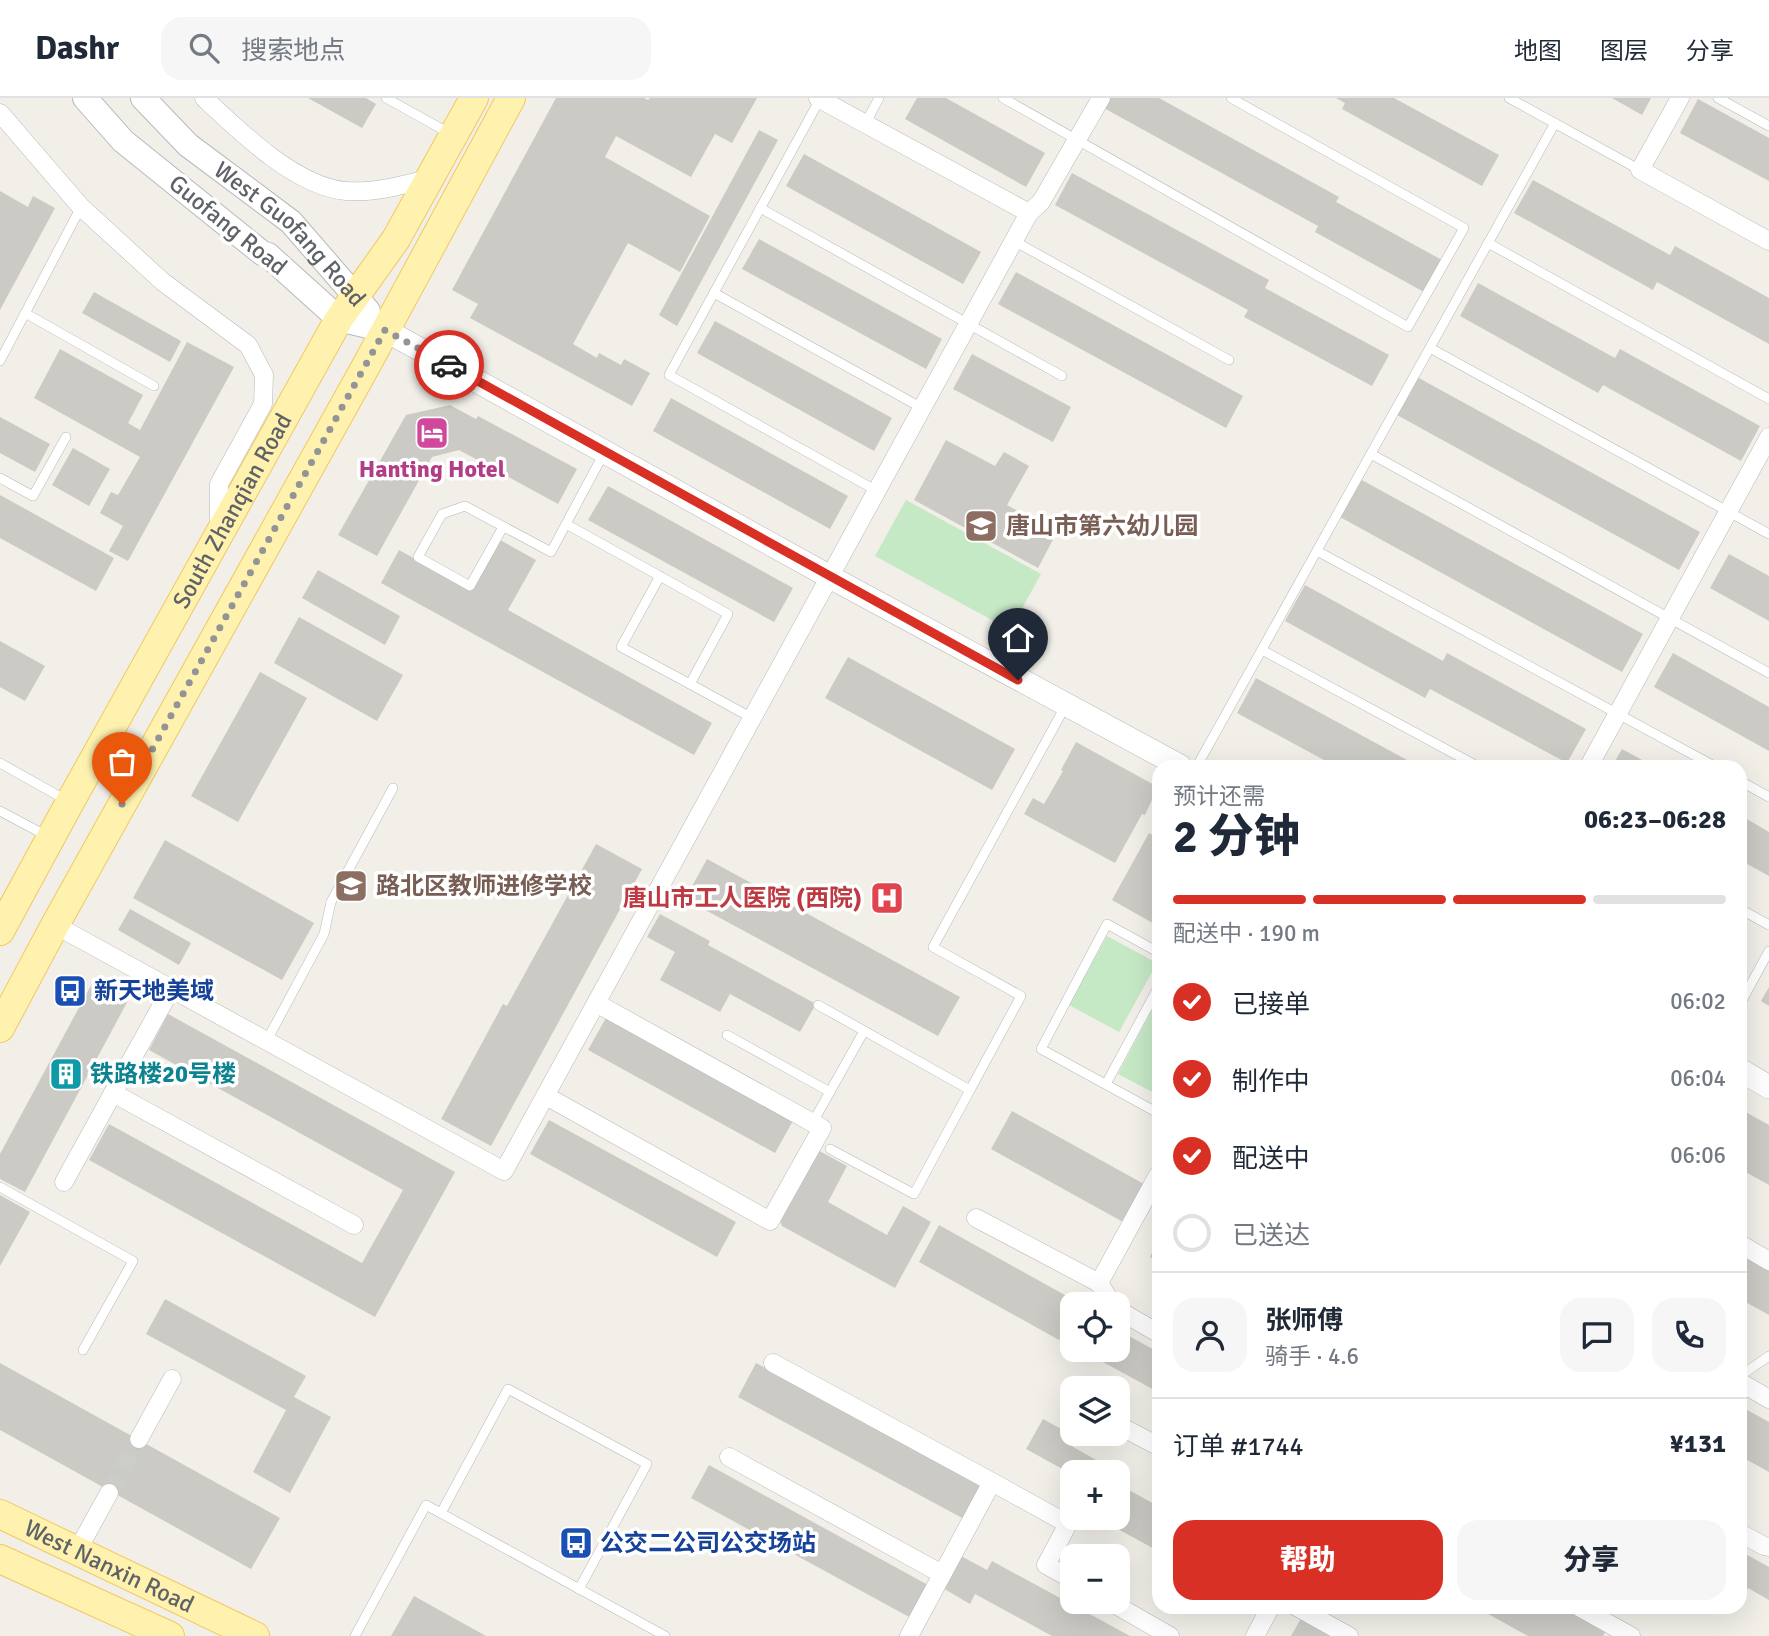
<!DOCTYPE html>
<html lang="zh">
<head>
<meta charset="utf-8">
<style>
	body { margin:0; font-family:Signika,"Noto Sans SC",sans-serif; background:#f6f6f7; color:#1f2937; height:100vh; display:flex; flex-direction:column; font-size:26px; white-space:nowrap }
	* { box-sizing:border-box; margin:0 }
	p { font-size:23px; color:#747a83 }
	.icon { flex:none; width:38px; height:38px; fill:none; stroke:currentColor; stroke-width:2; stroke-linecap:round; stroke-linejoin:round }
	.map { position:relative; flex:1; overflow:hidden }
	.panel { position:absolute; left:1152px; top:662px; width:595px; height:854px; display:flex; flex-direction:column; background:#fff; border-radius:21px; box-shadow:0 7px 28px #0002 }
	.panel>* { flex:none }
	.tools { position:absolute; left:1060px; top:1194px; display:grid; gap:14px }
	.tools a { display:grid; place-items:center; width:70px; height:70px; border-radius:14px; background:#fff; box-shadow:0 7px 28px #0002; font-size:35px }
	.pin { position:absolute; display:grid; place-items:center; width:60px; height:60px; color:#fff; margin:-72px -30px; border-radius:50% 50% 50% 0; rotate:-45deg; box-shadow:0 0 7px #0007 }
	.pin .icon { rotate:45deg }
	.courier { position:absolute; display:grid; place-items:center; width:70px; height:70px; margin:-35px; border:5px solid #d93025; border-radius:50%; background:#fff; color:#222; box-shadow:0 2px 9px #0007 }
	.overview em { font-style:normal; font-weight:800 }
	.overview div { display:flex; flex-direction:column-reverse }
	.overview { display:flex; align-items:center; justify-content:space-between; height:119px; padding:0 21px }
	h1 { font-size:46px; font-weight:800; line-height:52px }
	.bar { display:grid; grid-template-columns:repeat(4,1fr); gap:10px 7px; align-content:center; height:84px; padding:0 21px }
	.bar i { height:9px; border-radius:5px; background:#e0e1e3 }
	.bar .selected { background:#d93025 }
	.bar p { grid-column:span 4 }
	.line { display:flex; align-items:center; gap:18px; padding:0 21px; border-top:2px solid #e0e1e3 }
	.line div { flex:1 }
	.round { display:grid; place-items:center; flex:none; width:74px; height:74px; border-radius:21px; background:#f6f6f7 }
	ol { padding:0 21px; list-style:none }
	li { display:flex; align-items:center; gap:21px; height:77px }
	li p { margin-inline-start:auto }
	li .icon { padding:7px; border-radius:50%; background:#d93025; color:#fff; stroke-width:4 }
	li:last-child { color:#747a83 }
	li i { width:38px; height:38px; border:4px solid #e0e1e3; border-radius:50% }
	.cta { display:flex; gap:14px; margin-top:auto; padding:14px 21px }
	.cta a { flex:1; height:80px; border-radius:21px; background:#d93025; color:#fff; font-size:28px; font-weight:800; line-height:80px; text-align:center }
	.cta a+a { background:#f6f6f7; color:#1f2937 }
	header { display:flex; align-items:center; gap:42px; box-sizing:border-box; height:98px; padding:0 35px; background:#fff; border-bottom:2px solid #e0e1e3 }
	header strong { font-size:33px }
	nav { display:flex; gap:38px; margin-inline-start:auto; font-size:24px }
	.search { width:490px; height:63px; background:#f6f6f7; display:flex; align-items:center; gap:18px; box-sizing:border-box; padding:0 24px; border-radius:21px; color:#747a83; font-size:26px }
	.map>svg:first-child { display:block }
</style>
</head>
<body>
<header>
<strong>Dashr</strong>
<div class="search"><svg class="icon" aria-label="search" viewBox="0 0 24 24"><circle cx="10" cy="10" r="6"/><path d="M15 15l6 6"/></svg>搜索地点</div>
<nav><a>地图</a><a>图层</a><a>分享</a></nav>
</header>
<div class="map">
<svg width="1769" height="1538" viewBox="0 0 1769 1538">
	<rect width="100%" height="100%" fill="#f1efe8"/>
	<!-- green -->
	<g fill="#c5e8c5">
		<path d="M906 402 1041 476 1010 532 875 458Z"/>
		<path d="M1107 838 1157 865 1119 934 1069 907Z"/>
		<path d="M1158 901V997L1118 976Z"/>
	</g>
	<!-- building -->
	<g fill="#cccac5">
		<path d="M308 0H366L376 6 362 30Z"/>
		<path d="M556 0H644L648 2 650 0H757L732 45 715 36 691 79 616 38 605 59 710 118 680 174 628 145 573 246 597 260 599 255 621 267 624 261 650 275 632 308 470 220 478 206 452 192Z"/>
		<path d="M917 0H946L1045 55 1026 89 905 21Z"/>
		<path d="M1107 0H1159L1339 99 1336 104 1442 162 1424 194 1315 134 1318 128 1102 9Z"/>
		<path d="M1336 0H1394L1499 57 1482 88 1342 11 1345 5Z"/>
		<path d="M1612 0H1651L1642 17Z"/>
		<path d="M1698 1 1769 40V83L1680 35Z"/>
		<path d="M759 32 778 42 677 228 659 217Z"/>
		<path d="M804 56 981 154 963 186 786 88Z"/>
		<path d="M1072 75 1269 182 1265 190 1389 257 1372 288 1244 219 1248 212 1055 107Z"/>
		<path d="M1533 82 1670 157 1675 148 1769 200V246L1657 184 1653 192 1514 115Z"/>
		<path d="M0 93 28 109 33 98 55 110 0 212Z"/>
		<path d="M759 141 942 241 926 271 742 171Z"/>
		<path d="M1016 174 1243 298 1226 330 998 206Z"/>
		<path d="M1478 185 1615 260 1620 251 1760 328 1741 363 1603 287 1598 295 1460 218Z"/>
		<path d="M94 194 181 243 170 264 82 215Z"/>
		<path d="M715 223 892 320 874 353 697 255Z"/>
		<path d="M187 244 234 269 128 463 109 453 123 428 100 415 111 394 118 397 140 359 34 300 60 251 143 297 128 325 140 332Z"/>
		<path d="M972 256 1071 309 1053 344 953 291Z"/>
		<path d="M1417 279 1700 434 1679 472 1397 317Z"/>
		<path d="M671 300 848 398 830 431 653 333Z"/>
		<path d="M450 307 476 321 478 318 577 371 558 406 459 352 432 359 377 458 338 437 406 317Z"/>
		<path d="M0 319 50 346 35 374 0 355Z"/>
		<path d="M946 342 995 368 1004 354 1029 368 1007 407 1057 434 1038 470 914 402Z"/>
		<path d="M73 350 110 371 89 408 52 387Z"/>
		<path d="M1360 381 1643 536 1622 574 1340 419Z"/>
		<path d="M608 388 793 490 774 524 588 422Z"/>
		<path d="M0 397 114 460 96 493 0 440Z"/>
		<path d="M500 442 536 462 508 512 712 625 694 657 381 485 399 452 472 492Z"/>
		<path d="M1729 456 1769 478V523L1710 490Z"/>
		<path d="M318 472 400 518 385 547 302 500Z"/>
		<path d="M1305 487 1443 563 1447 555 1586 631 1567 665 1430 591 1425 600 1285 523Z"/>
		<path d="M299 519 403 577 377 623 274 565Z"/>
		<path d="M0 543 45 568 25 603 0 589Z"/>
		<path d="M1673 555 1769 609V653L1654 589Z"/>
		<path d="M848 559 1015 651 992 692 825 600Z"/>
		<path d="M260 574 307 600 238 724 191 698Z"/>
		<path d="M1256 580 1418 668H1335L1237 615Z"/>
		<path d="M1076 644 1158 689 1145 717 1142 716 1115 765 1024 716 1033 700 1044 706 1063 673 1061 672Z"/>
		<path d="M1622 651 1653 668H1612Z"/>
		<path d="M1740 717 1769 734V778L1740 762Z"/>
		<path d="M1149 735 1158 740V828L1112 802Z"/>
		<path d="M165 742 314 825 282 882 133 800Z"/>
		<path d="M596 746 642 771 491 1048 441 1021 503 906 507 908Z"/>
		<path d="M707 761 960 899 938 938 685 801Z"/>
		<path d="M130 811 191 845 179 867 118 832Z"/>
		<path d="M660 816 710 843 708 847 816 906 800 934 730 896 720 914 660 882 675 854 647 839Z"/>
		<path d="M96 878 131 897 25 1094 0 1081V1056Z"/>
		<path d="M1769 889V908L1761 903Z"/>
		<path d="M168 916 455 1074 375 1219 89 1062 109 1026 362 1165 403 1092 149 952Z"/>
		<path d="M607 918 794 1021 775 1055 588 952Z"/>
		<path d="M1740 1011 1769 1027V1087L1740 1071Z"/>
		<path d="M1012 1013 1144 1086 1123 1124 991 1051Z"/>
		<path d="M549 1022 736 1124 717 1159 530 1056Z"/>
		<path d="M814 1050 847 1068 828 1104 887 1137 903 1108 931 1124 895 1190 782 1128 778 1116Z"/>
		<path d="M0 1097 30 1114 0 1168Z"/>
		<path d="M939 1127 1081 1206H1073V1217L1059 1242 919 1164Z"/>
		<path d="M1158 1143V1164L1150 1159Z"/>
		<path d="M1740 1157 1769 1173V1217L1740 1201Z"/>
		<path d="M165 1201 306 1278 294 1299 331 1319 290 1395 253 1374 286 1312 146 1236Z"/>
		<path d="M1118 1232 1158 1254V1294L1079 1251H1118Z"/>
		<path d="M0 1265 280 1420 251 1471 0 1332Z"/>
		<path d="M756 1265 982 1388 964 1421 738 1299Z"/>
		<path d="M1740 1308 1769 1324V1374L1740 1358Z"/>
		<path d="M1043 1321 1072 1337 1068 1346 1105 1367 1101 1374H1073V1390L1060 1383 1066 1373 1026 1351Z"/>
		<path d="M709 1367 928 1487 911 1520 691 1400Z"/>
		<path d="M1118 1386 1158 1408V1453L1096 1419H1118Z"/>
		<path d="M1740 1453 1769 1469V1502L1748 1490 1742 1501 1740 1500Z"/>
		<path d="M959 1457 987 1472 992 1463 1130 1538H1052L975 1496 970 1506 941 1489Z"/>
		<path d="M414 1498 486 1538H391Z"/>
		<path d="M1474 1508H1558L1605 1534 1603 1538H1528Z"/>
		<path d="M1303 1517 1341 1538H1291Z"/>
	</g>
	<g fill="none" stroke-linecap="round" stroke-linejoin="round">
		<!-- minor-tunnel -->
		<path stroke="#ccccc8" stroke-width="18" stroke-dasharray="18 9" stroke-linecap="butt" d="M109 1395 139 1341"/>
		<defs>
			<g id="service">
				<path d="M386 0 449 35"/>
				<path d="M1003 0 1408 229 1464 130 1231 0"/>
				<path d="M1509 0 1640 72"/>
				<path d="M1718 0 1769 28"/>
				<path d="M820 1 669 277 877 393"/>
				<path d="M865 26 879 0"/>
				<path d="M760 110 1062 278"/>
				<path d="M1014 143 1229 262"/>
				<path d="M1488 145 1769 301"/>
				<path d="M714 195 922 310"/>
				<path d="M25 215 154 288"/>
				<path d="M1430 250 1769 436"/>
				<path d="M0 263 81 109"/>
				<path d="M1371 356 1769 575"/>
				<path d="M0 380 33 398 66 339"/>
				<path d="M566 426 728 516 690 586 621 549 660 478"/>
				<path d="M503 429 470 488 418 459 442 416 465 408 551 454 604 355"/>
				<path d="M1317 453 1714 668"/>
				<path d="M1262 552 1477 668"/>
				<path d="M690 586 752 620"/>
				<path d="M0 665 66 702"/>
				<path d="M1197 668 1555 25"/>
				<path d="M1740 683 1769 699"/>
				<path d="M0 713 47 738"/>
				<path d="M1740 811 1769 827"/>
				<path d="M1158 854 1107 826 1041 951 1158 1015"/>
				<path d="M1740 906 1769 853"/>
				<path d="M818 907 970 992 1021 898 933 849 1066 607"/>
				<path d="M727 937 830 994"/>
				<path d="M266 944 324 836 331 804 393 690"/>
				<path d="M1106 986 1158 890"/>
				<path d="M813 1024 864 933"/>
				<path d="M830 1051 914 1096 970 992"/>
				<path d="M0 1089 133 1163 83 1252"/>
				<path d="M1740 1278 1769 1258"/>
				<path d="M441 1415 508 1291 647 1366 579 1491"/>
				<path d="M355 1538 426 1407 665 1538"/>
			</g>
			<g id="minor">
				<path d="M204 0C239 33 296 89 346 93 375 95 403 87 431 80"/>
				<path d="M1680 0 1640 72 1769 143"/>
				<path d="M0 15 81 109 163 184 248 247 264 277 263 306 219 386V429"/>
				<path d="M1029 115 1041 104 1101 0"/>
				<path d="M1589 668 1769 339"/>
				<path d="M55 827 504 1073 1029 115 818 0"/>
				<path d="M171 891 113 995 354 1127"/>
				<path d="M546 998 770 1123 822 1030 596 905"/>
				<path d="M64 1084 113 995"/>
				<path d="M976 1120 1099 1185 1112 1206"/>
				<path d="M1740 1146 1769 1163"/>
				<path d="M1099 1185 1158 1077"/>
				<path d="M1118 1212 1158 1235"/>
				<path d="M773 1265 992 1384 909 1538"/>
				<path d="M1740 1284 1769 1301"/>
				<path d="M1072 1302 1073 1303"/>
				<path d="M1118 1327 1158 1348"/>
				<path d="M139 1341 172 1281"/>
				<path d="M729 1359 942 1476"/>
				<path d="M992 1384 1068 1426 1046 1467 1073 1482"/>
				<path d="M1740 1435 1764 1448 1769 1449"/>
				<path d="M77 1453 109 1395"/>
				<path d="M1109 1503 1170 1538"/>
				<path d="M1295 1508 1349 1538"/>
				<path d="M1577 1508 1631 1538"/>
				<path d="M1255 1538 1271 1508"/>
			</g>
			<g id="tertiary">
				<path d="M385 232 830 479 1180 668"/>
				<path d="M1740 972 1769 989"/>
			</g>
			<g id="secondary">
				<path d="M85 0 123 43 262 155 268 157 339 221 385 232"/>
				<path id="s1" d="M143 0 188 47 291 124 368 213"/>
			</g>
			<g id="primary">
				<path id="s2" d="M0 833 70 704 339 221 396 141 474 0"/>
				<path d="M0 930 55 827 366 268 511 0"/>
				<path id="s3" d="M0 1416 255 1538"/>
				<path d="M0 1461 170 1538"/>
			</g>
		</defs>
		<!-- service casing -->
		<use href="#service" stroke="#b5b8bc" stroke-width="10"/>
		<!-- minor casing -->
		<use href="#minor" stroke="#b5b8bc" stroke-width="19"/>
		<!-- tertiary casing -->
		<use href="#tertiary" stroke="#b5b8bc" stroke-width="24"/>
		<!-- secondary casing -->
		<use href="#secondary" stroke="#b6babf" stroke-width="26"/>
		<!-- primary casing -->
		<use href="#primary" stroke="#f2c960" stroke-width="30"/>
		<!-- service -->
		<use href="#service" stroke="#fff" stroke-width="9"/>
		<!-- minor -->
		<use href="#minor" stroke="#fff" stroke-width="18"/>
		<!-- tertiary -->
		<use href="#tertiary" stroke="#fff" stroke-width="23"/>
		<!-- secondary -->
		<use href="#secondary" stroke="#fff" stroke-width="24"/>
		<!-- primary -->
		<use href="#primary" stroke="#fff2af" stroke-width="28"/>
	</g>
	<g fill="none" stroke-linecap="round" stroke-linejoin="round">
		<!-- done -->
		<path stroke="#929495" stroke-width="7" stroke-dasharray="0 12.6" d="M122 706 385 232 449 267"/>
		<!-- route -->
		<path stroke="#d93025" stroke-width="9" d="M449 267 1018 582"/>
	</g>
	<!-- icons -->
	<defs>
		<symbol id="hotel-square" viewBox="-11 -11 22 22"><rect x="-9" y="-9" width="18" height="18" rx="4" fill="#d1479c" stroke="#fff"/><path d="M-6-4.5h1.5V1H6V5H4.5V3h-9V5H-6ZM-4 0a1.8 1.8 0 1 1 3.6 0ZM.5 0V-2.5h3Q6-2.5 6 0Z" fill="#fff"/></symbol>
		<symbol id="school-square" viewBox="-11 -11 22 22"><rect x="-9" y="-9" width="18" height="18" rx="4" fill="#8d6e63" stroke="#fff"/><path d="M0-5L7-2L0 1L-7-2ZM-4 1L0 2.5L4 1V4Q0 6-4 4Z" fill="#fff"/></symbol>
		<symbol id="university-square" viewBox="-11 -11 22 22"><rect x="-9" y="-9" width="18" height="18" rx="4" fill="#8d6e63" stroke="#fff"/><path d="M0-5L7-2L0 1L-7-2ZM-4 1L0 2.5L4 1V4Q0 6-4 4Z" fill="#fff"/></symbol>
		<symbol id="hospital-square" viewBox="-11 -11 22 22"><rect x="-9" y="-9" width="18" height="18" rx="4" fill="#e0444e" stroke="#fff"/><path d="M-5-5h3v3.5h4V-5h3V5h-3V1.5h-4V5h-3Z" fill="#fff"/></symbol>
		<symbol id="bus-square" viewBox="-11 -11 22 22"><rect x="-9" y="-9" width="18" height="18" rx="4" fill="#1a4fb4" stroke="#fff"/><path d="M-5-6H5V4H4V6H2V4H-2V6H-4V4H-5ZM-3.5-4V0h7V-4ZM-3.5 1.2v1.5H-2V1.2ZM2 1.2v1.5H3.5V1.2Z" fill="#fff"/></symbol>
		<symbol id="building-square" viewBox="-11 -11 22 22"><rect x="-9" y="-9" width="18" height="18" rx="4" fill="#0f9aa8" stroke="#fff"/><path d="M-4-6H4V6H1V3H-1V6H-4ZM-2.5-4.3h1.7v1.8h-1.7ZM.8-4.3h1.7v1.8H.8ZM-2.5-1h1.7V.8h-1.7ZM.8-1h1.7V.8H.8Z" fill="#fff"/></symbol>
	</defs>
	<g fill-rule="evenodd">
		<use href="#hotel-square" x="413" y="316" width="38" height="38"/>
		<use href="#school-square" x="962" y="409" width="38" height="38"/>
		<use href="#university-square" x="332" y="769" width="38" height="38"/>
		<use href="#hospital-square" x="868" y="781" width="38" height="38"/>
		<use href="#bus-square" x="51" y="874" width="38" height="38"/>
		<use href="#building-square" x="47" y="957" width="38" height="38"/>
		<use href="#bus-square" x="557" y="1426" width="38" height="38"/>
	</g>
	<g text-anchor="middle" stroke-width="7" stroke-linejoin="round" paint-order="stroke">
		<!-- street labels -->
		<g font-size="24" fill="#5f6368" stroke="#fff">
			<text transform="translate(228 127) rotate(39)" y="8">Guofang Road</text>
			<text dy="8" stroke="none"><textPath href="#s1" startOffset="201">West Guofang Road</textPath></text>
			<text dy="8" stroke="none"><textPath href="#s2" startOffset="480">South Zhanqian Road</textPath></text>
			<text dy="8" stroke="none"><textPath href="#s3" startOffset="121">West Nanxin Road</textPath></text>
		</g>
		<!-- hotel labels -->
		<g font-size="24" font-weight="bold" fill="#b23c85" stroke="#fff">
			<text x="432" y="379">Hanting Hotel</text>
		</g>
		<!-- education labels -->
		<g font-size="24" font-weight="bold" fill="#785e54" stroke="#fff" text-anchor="start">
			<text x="1006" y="436">唐山市第六幼儿园</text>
			<text x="376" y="796">路北区教师进修学校</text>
		</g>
		<!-- health labels -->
		<g font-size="24" font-weight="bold" fill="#be3a42" stroke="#fff" text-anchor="end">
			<text x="862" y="808">唐山市工人医院 (西院)</text>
		</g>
		<!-- transit labels -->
		<g font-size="24" font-weight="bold" fill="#164399" stroke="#fff" text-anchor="start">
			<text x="94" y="901">新天地美域</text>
			<text x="600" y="1453">公交二公司公交场站</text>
		</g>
		<!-- culture labels -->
		<g font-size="24" font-weight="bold" fill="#0d838f" stroke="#fff" text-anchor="start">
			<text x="90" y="984">铁路楼20号楼</text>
		</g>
	</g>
</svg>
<div class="tools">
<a><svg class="icon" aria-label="locate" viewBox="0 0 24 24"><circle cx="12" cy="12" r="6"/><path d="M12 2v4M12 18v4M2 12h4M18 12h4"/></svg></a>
<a><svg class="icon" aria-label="layers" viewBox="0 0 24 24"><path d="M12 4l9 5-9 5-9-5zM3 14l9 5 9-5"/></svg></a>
<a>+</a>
<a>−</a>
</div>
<div class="pin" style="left:122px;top:706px;background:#ea580c"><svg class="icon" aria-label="bag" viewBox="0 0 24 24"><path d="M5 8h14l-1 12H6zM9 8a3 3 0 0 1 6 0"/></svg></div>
<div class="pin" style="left:1018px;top:582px;background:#1f2937"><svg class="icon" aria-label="home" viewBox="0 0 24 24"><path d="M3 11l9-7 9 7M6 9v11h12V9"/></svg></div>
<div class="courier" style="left:449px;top:267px"><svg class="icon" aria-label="car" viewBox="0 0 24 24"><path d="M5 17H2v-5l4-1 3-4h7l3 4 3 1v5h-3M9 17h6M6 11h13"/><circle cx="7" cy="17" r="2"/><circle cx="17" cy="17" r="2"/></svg></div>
<section class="panel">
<div class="overview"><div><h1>2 分钟</h1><p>预计还需</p></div><em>06:23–06:28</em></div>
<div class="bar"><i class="selected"></i><i class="selected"></i><i class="selected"></i><i></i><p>配送中 · 190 m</p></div>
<ol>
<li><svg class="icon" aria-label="check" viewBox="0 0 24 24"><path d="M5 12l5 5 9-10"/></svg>已接单<p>06:02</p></li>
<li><svg class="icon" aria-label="check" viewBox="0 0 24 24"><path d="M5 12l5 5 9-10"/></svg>制作中<p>06:04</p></li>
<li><svg class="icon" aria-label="check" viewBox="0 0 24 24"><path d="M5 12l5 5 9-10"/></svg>配送中<p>06:06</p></li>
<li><i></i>已送达</li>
</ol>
<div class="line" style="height:126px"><a class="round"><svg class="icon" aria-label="person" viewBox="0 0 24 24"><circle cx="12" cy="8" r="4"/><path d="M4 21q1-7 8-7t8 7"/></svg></a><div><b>张师傅</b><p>骑手 · 4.6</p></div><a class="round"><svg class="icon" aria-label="chat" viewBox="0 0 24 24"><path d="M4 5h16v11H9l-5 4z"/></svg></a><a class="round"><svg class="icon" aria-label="phone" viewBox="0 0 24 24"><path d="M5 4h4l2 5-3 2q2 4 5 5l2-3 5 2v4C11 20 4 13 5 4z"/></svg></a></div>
<div class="line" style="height:91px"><div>订单 #1744</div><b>¥131</b></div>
<div class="cta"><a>帮助</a><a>分享</a></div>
</section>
</div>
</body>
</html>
